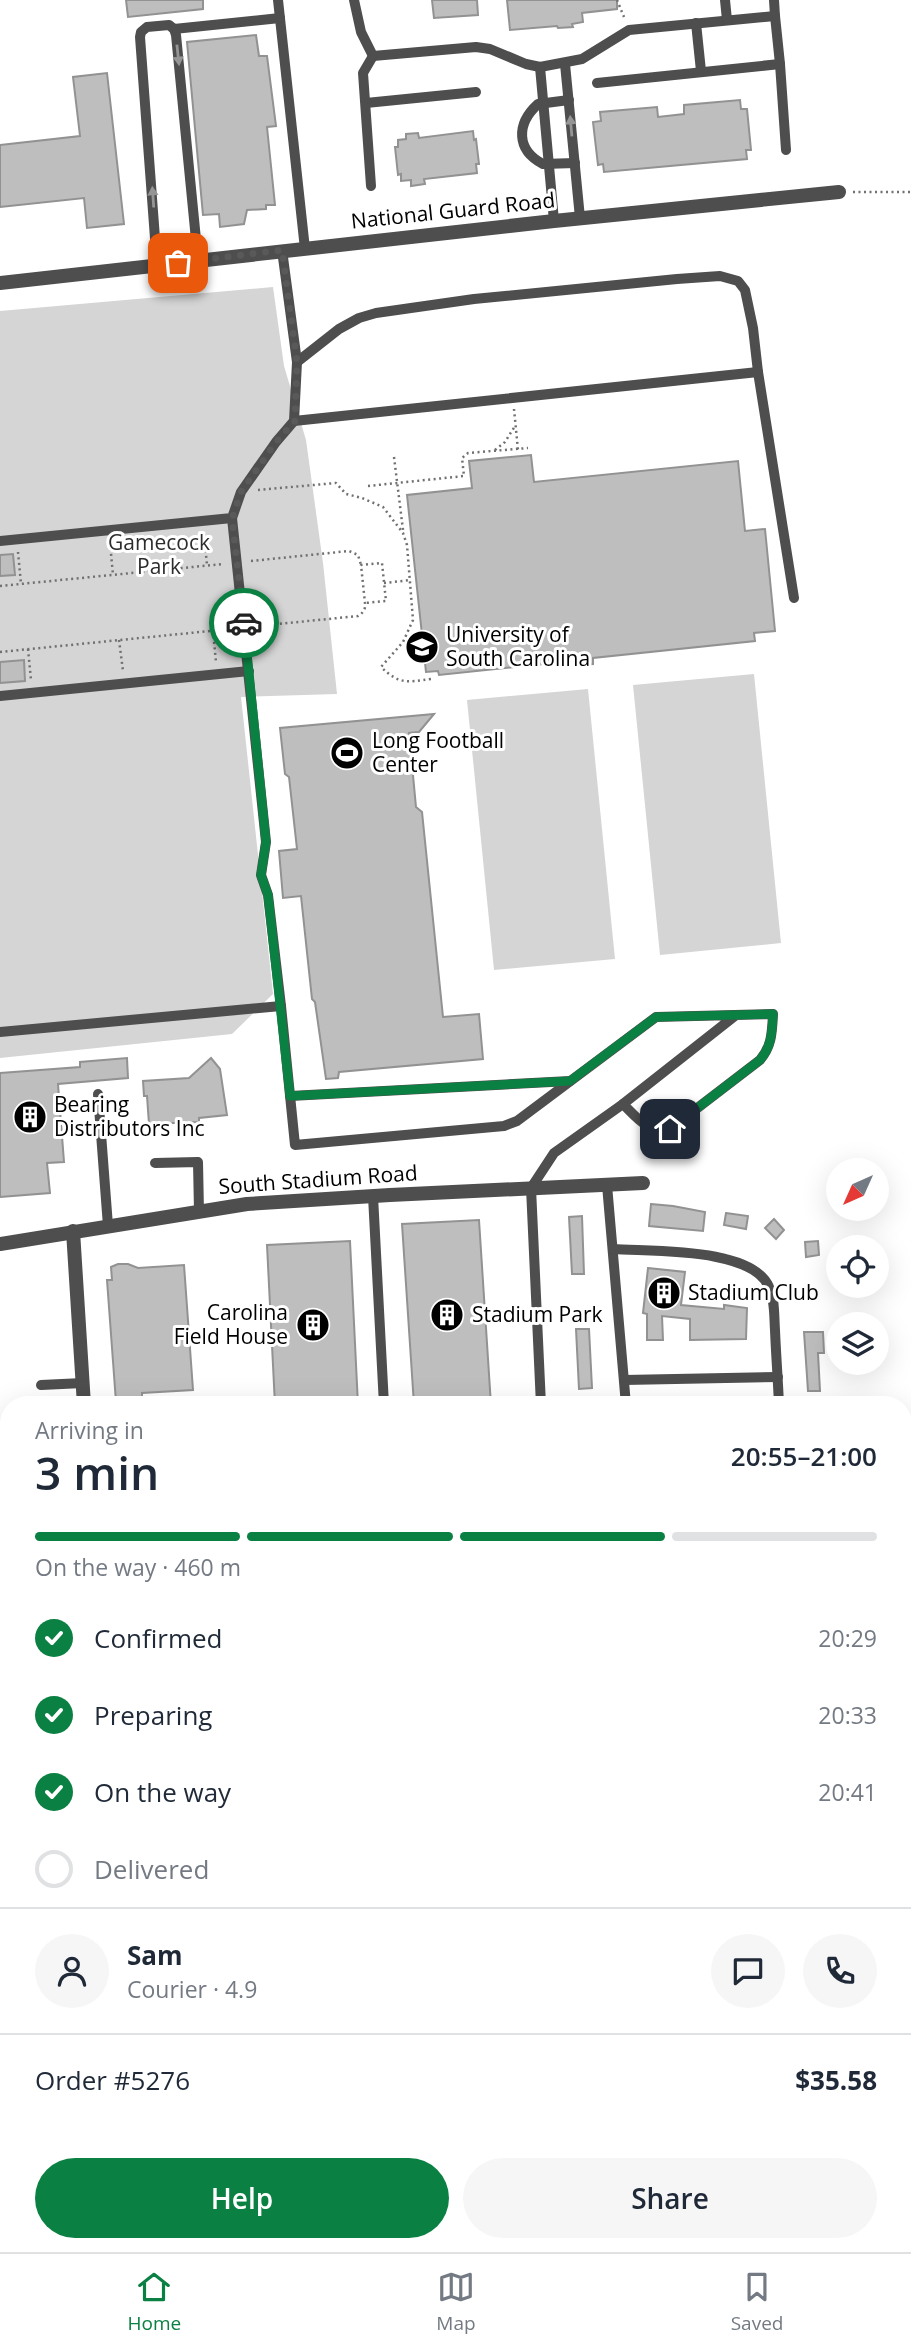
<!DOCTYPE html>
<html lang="en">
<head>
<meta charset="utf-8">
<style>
	body { margin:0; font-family:"Open Sans",sans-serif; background:#f6f6f7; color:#1f2937; height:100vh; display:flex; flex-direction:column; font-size:26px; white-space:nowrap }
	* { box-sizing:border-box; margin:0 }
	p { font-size:23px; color:#747a83 }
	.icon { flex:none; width:38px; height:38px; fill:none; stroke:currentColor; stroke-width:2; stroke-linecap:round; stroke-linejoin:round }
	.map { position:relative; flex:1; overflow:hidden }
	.details { position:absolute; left:0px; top:1396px; width:912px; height:856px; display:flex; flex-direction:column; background:#fff; border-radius:28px 28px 0 0; box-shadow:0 7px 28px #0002 }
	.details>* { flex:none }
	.needle { width:46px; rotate:225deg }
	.tools { position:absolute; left:826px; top:1158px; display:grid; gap:14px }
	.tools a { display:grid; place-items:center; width:63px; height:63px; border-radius:50%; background:#fff; box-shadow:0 7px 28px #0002; font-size:35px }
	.pin { position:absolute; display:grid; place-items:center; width:60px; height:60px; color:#fff; margin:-30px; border-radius:14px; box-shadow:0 4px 10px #0006 }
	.courier { position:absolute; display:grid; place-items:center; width:70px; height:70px; margin:-35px; border:5px solid #0b8043; border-radius:50%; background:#fff; color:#222; box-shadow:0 2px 9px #0007 }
	.head em { font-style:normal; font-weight:600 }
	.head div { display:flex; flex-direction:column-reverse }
	.head { display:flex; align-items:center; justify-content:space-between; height:119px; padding:0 35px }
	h1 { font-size:46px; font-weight:600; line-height:52px }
	.bar { display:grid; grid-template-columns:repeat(4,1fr); gap:10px 7px; align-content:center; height:84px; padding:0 35px }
	.bar i { height:9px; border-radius:5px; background:#e0e1e3 }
	.bar .current { background:#0b8043 }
	.bar p { grid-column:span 4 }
	.line { display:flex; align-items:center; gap:18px; padding:0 35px; border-top:2px solid #e0e1e3 }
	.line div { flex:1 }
	.round { display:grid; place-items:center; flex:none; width:74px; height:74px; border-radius:37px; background:#f6f6f7 }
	ol { padding:0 35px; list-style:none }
	li { display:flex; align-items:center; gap:21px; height:77px }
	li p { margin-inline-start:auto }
	li .icon { padding:7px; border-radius:50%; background:#0b8043; color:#fff; stroke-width:4 }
	li:last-child { color:#747a83 }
	li i { width:38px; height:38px; border:4px solid #e0e1e3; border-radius:50% }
	.action { display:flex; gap:14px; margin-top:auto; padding:14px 35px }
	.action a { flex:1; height:80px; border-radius:42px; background:#0b8043; color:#fff; font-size:28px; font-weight:600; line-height:80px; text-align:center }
	.action a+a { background:#f6f6f7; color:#1f2937 }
	.tabs { display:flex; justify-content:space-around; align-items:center; height:98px; border-top:2px solid #e0e1e3; background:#fff; font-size:19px; color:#747a83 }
	.tabs a { display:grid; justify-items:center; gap:4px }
	.tabs .current { color:#0b8043 }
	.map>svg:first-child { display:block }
</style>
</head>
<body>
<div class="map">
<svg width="911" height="2252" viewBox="0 0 911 2252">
	<rect width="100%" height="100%" fill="#fff"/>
	<!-- green -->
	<g fill="#d5d5d5">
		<path d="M273 287 284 366 306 440 323 563 337 694 241 697 273 994 232 1034 0 1058V311Z"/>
		<path d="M754 674 781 943 660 955 633 685Z"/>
		<path d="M588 689 615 959 494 970 467 700Z"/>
	</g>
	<!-- building -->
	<g fill="#bebebe" stroke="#929292" stroke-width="2">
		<path d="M126 0H203V9L128 17Z"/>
		<path d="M432 0H477L478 15 434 18Z"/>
		<path d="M507 0H617V9L582 13 583 22 572 24 573 27 558 28 557 26 510 30Z"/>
		<path d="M256 35 259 56H267L276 126 267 127 275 205H266V209L247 210 244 224 220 227 219 214 203 215 187 42Z"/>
		<path d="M107 73 124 224 87 228 84 198 0 207V145L80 136 73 77Z"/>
		<path d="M740 100 741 109H747L751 150H746L747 159 604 172 603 164 598 165 593 122 601 121 600 112 657 107 658 117 684 114V105Z"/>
		<path d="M473 131 474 140 476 139 479 164H476L477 173 424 179 425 184 411 186V180L401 181V174L398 175 395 147H398V140L406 139V134L418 133 419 138Z"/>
		<path d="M531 455 534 482 738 461 745 531 765 529 775 631 754 633 755 641 593 658V664L573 666V661L439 675 438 671 426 672 407 495 472 488 469 461Z"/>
		<path d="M13 554 15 575 0 576V555Z"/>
		<path d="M24 660 25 681 0 683V662Z"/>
		<path d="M434 714 419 732 409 733 416 807 422 812 443 1017 479 1014 483 1059 339 1072 338 1078 326 1079 315 1002 312 999 301 896 283 898 279 851 297 849 289 777 285 774 280 728Z"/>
		<path d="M127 1058 128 1078 58 1084 64 1162 47 1163 50 1193 0 1197V1073L80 1067V1062Z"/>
		<path d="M211 1058 220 1069 227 1115 199 1118V1122L149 1124 147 1096H144L143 1081 189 1078Z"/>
		<path d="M651 1204 673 1206 705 1212 703 1231 649 1226Z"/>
		<path d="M726 1213 748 1216 746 1229 724 1225Z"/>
		<path d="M582 1216 584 1274H572L569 1217Z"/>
		<path d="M774 1219 784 1230 776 1239 765 1228Z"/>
		<path d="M479 1220 491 1405H414L402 1224Z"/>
		<path d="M350 1241 358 1405H275L267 1245Z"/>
		<path d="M818 1241 819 1255 806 1257 805 1242Z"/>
		<path d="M118 1264H128L138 1268 184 1265 193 1390 142 1393V1401L116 1402 107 1280H112L111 1267Z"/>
		<path d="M648 1268 685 1272 681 1305 724 1309V1305L747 1308 746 1339 690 1340V1319L662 1316 663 1340H647V1314L643 1313Z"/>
		<path d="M576 1329H589L592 1388 579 1389Z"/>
		<path d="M804 1332H823L824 1353H818L820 1391H808Z"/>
	</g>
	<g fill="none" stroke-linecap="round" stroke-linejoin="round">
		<!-- path -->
		<g stroke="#707070" stroke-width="2.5" stroke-dasharray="2 3.5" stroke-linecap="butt">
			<path d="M617 0 624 17"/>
			<path d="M853 192H911"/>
			<path d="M514 409 518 450"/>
			<path d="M495 450 505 442 515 426"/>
			<path d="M394 457 403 530"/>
			<path d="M368 486 464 476 462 458 468 453 528 448"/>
			<path d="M258 490 336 483 346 494 362 498 383 507 403 533 407 545 413 620 403 642 381 667C400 685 407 682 431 679"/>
			<path d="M204 534 207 565"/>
			<path d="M110 543 113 575"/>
			<path d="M18 552 21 584"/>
			<path d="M251 561 349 551 358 555 361 565"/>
			<path d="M384 583 411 580"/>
			<path d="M0 586 223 564"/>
			<path d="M258 626 358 616C363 613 366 609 365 603L361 565 382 563 386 601 365 603"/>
			<path d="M213 631 216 662"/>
			<path d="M119 640 123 671"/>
			<path d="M28 649 31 680"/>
			<path d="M0 652 230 629"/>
		</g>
		<!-- service -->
		<g stroke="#4e4e4e" stroke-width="10">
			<path d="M278 0 305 249"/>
			<path d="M354 0 361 32 373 56 476 47 490 49 526 64 540 67 582 59 629 30 775 16 774 0"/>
			<path d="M725 0 727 20"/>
			<path d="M696 23 701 71"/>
			<path d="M174 29 280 18"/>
			<path d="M565 64 580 218"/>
			<path d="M780 64 786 150"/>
			<path d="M540 67 554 221"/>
			<path d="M597 83 780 64 775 16"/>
			<path d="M569 100 538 104C516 124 516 150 543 164L575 163"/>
			<path d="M366 103 476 92"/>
			<path d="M371 186 363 73 373 56"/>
			<path d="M157 265 140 37 141 32 147 27 169 25 174 29 176 35 198 260"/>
			<path d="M297 362 339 329 359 318 376 313 474 299 677 279 720 276 738 281 745 290 753 328 758 372 794 598"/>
			<path d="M294 421 758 372"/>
			<path d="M0 541 232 518 241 492 276 442 294 421 297 362 282 250"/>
			<path d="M0 696 249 671"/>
			<path d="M281 1006 295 1145 504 1126 517 1121 656 1017 773 1014C772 1032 772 1046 760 1060L670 1129C648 1133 637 1118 623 1104L736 1015"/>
			<path d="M0 1032 281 1006 268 895 261 875 266 842 232 518"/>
			<path d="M98 1094 108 1226"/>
			<path d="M290 1096 570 1081"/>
			<path d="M155 1163 198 1162 199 1212"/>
			<path d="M607 1185 626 1405"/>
			<path d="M373 1196 384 1405"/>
			<path d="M613 1249C651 1252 752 1247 769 1287 775 1299 774 1316 775 1330 776 1355 778 1380 779 1405"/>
			<path d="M624 1380 778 1377"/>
			<path d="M41 1385 83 1383"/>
			<path d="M541 1405 531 1188 554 1153 623 1104"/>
		</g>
		<!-- minor -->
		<g stroke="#4e4e4e" stroke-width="14">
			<path d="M0 283 554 221 839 192"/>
			<path d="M73 1231 84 1405"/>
			<path d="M0 1244 247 1204 390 1195 643 1183"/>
			<path d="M0 1673H9"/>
			<path d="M0 2020H9"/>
			<path d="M903 2106 911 2219"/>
			<path d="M137 2244 138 2252"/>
			<path d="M521 2244V2252"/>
		</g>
		<defs>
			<g id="rail">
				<path d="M903 1781 911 1780"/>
				<path d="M903 2124 911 2123"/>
			</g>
		</defs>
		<!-- rail casing -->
		<use href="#rail" stroke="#000" stroke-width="8"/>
		<!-- rail -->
		<use href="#rail" stroke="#fff" stroke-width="5" stroke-dasharray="16" stroke-linecap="butt"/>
	</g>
	<!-- one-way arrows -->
	<defs><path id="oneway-solid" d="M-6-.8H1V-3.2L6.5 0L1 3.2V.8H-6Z" transform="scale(1.75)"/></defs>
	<g fill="#959595">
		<use href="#oneway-solid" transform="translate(178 55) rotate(84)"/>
		<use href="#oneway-solid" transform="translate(571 126) rotate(-95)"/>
		<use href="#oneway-solid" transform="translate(153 197) rotate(-94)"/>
	</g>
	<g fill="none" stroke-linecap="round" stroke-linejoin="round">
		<!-- done -->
		<path stroke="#595959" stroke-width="7" stroke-dasharray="0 12.6" d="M178 263 282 250 297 362 295 421 276 442 241 492 232 519 244 623"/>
		<!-- route -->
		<path stroke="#0b8043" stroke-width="9" d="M244 623 266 842 261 875 268 895 290 1096 570 1081 656 1017 773 1014C772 1032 772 1046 760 1060L670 1129"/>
	</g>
	<!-- icons -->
	<defs>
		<symbol id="university-disc" viewBox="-11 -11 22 22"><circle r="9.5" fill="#000" stroke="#fff"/><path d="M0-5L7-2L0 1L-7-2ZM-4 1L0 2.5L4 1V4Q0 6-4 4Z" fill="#fff"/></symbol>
		<symbol id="stadium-disc" viewBox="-11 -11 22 22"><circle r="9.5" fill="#000" stroke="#fff"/><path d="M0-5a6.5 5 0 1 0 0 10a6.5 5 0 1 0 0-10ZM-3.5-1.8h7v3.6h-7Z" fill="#fff"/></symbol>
		<symbol id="building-disc" viewBox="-11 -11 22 22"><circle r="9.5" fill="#000" stroke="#fff"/><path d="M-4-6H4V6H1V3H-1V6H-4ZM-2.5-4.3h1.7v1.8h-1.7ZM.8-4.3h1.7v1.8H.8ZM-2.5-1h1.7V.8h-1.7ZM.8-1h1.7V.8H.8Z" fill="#fff"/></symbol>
	</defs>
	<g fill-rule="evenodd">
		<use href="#university-disc" x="403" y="628" width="38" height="38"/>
		<use href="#stadium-disc" x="328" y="734" width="38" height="38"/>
		<use href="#building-disc" x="11" y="1098" width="38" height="38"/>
		<use href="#building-disc" x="645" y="1274" width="38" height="38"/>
		<use href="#building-disc" x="428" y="1296" width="38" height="38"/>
		<use href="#building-disc" x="294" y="1306" width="38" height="38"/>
	</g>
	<g text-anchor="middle" stroke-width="6" stroke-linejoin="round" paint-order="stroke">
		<!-- street labels -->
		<g font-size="21" fill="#000" stroke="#fff">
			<text transform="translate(453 211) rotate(-6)" y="7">National Guard Road</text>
			<text transform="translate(318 1180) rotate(-4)" y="7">South Stadium Road</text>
		</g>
		<!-- park labels -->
		<g font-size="21" fill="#2c2c2c" stroke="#fff">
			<text x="159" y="550">Gamecock<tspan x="159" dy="24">Park</tspan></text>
		</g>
		<!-- poi labels -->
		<g font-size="21" fill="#000" stroke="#fff" text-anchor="start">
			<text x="446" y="642">University of<tspan x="446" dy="24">South Carolina</tspan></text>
			<text x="372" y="748">Long Football<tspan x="372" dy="24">Center</tspan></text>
			<text x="54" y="1112">Bearing<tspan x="54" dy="24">Distributors Inc</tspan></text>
			<text x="688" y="1300">Stadium Club</text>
			<text x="288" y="1320" text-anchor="end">Carolina<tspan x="288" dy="24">Field House</tspan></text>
			<text x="472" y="1322">Stadium Park</text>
		</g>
	</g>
</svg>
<div class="tools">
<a><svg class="needle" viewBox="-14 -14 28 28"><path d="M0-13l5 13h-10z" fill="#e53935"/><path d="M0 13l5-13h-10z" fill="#747a83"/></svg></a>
<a><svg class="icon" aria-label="locate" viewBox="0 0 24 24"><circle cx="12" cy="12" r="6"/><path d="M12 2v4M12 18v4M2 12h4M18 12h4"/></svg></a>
<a><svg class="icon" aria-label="layers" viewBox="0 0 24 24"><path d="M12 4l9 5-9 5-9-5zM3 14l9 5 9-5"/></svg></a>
</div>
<div class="pin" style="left:178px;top:263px;background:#ea580c"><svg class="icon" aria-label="bag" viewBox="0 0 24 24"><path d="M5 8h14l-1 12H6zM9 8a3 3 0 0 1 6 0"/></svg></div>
<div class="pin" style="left:670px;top:1129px;background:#1f2937"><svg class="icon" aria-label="home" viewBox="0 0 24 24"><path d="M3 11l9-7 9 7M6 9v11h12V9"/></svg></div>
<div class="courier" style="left:244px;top:623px"><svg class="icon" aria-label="car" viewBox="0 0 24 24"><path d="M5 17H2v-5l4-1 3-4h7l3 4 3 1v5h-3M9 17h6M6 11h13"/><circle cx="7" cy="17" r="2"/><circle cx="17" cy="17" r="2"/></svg></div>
<section class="details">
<div class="head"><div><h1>3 min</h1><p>Arriving in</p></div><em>20:55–21:00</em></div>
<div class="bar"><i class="current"></i><i class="current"></i><i class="current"></i><i></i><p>On the way · 460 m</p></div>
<ol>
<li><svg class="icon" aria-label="check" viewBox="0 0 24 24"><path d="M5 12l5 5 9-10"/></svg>Confirmed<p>20:29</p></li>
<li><svg class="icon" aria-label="check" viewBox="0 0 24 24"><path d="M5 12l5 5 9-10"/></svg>Preparing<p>20:33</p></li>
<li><svg class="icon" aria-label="check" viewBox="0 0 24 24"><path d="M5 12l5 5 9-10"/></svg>On the way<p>20:41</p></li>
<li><i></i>Delivered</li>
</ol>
<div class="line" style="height:126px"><a class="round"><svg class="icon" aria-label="person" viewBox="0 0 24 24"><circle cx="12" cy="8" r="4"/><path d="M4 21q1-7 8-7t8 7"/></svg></a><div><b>Sam</b><p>Courier · 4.9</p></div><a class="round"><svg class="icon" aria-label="chat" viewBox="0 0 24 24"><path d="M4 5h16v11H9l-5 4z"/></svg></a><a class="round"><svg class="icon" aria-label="phone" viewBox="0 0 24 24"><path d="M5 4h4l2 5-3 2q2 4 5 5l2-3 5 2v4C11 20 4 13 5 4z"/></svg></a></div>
<div class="line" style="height:91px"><div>Order #5276</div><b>$35.58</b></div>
<div class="action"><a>Help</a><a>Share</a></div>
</section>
</div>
<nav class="tabs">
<a class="current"><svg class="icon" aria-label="home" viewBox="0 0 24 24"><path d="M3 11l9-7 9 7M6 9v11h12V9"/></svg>Home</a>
<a><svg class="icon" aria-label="map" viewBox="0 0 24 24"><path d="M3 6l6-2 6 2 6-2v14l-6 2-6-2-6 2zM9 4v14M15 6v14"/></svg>Map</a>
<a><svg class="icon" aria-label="saved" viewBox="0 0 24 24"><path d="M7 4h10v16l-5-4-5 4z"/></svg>Saved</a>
</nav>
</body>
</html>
